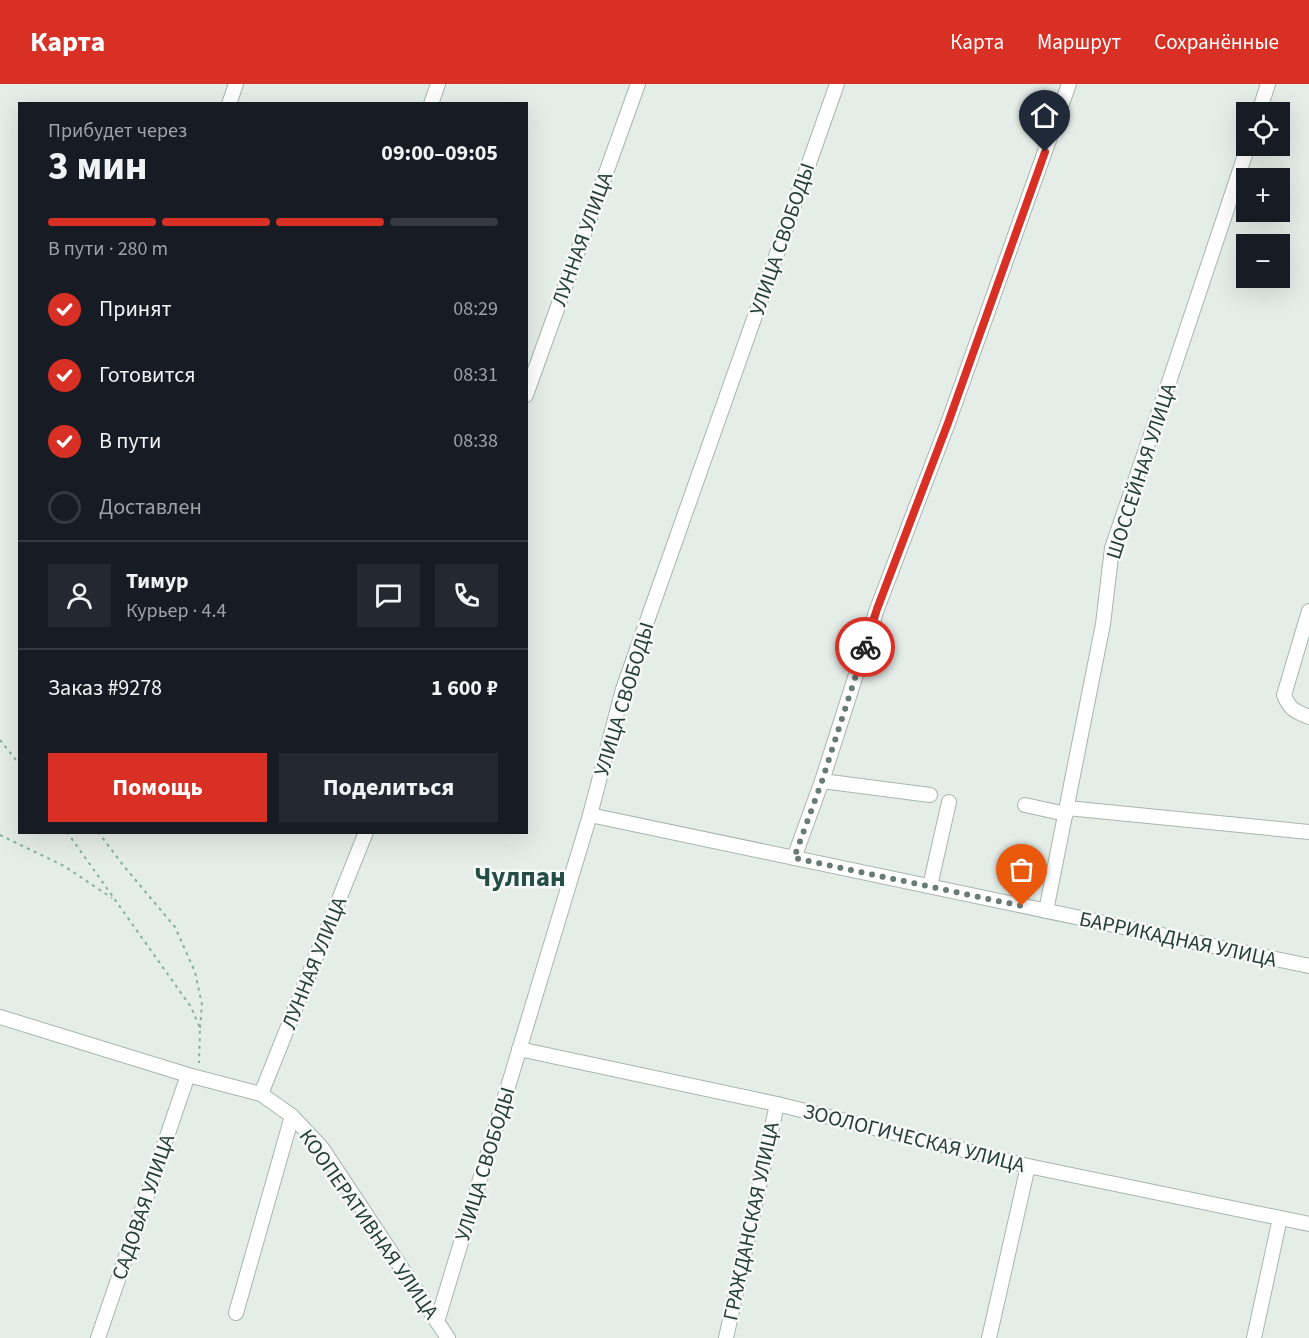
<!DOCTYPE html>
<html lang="ru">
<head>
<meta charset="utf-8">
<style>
	body { margin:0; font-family:"Source Sans 3",sans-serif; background:#242831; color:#f1f3f6; height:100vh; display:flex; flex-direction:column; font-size:22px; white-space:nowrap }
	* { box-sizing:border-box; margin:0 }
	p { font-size:20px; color:#9ea1a6 }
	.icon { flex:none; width:33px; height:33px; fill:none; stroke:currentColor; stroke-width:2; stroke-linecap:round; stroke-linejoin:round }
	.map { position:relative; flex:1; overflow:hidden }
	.panel { position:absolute; left:18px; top:18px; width:510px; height:732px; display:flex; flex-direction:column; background:#171b24; border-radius:0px; box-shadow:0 6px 24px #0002 }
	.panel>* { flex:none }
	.buttons { position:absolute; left:1236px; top:18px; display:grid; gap:12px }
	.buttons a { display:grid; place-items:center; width:54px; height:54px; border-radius:0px; background:#171b24; box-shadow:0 6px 24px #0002; font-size:30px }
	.pin { position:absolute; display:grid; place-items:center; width:51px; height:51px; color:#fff; margin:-62px -26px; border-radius:50% 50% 50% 0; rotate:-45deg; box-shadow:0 0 6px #0007 }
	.pin .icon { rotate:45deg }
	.courier { position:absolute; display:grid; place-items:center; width:60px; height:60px; margin:-30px; border:4px solid #d93025; border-radius:50%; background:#fff; color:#222; box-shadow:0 2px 8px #0007 }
	.overview em { font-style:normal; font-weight:700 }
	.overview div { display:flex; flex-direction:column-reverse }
	.overview { display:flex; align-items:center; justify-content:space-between; height:102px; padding:0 30px }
	h1 { font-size:39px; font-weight:700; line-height:45px }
	.bar { display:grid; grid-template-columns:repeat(4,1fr); gap:9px 6px; align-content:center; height:72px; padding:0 30px }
	.bar i { height:8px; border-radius:4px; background:#363941 }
	.bar .on { background:#d93025 }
	.bar p { grid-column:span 4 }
	.line { display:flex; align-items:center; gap:15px; padding:0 30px; border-top:2px solid #363941 }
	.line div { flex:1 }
	.round { display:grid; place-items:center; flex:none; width:63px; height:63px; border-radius:0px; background:#242831 }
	ol { padding:0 30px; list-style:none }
	li { display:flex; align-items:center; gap:18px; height:66px }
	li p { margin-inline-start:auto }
	li .icon { padding:6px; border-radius:50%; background:#d93025; color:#fff; stroke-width:4 }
	li:last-child { color:#9ea1a6 }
	li i { width:33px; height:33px; border:3px solid #363941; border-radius:50% }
	.primary-button { display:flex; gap:12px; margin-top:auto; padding:12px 30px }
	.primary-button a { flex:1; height:69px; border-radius:0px; background:#d93025; color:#fff; font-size:24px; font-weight:700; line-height:69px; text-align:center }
	.primary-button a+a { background:#242831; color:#f1f3f6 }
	header { display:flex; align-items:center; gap:36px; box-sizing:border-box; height:84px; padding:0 30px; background:#d93025; color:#fff }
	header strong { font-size:28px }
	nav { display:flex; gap:33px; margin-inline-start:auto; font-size:21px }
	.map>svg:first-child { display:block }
</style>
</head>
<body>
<header>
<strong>Карта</strong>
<nav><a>Карта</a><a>Маршрут</a><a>Сохранённые</a></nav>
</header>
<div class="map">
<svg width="1309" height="1254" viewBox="0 0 1309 1254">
	<rect width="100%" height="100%" fill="#e5ede9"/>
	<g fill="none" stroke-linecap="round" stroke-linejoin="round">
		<defs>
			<g id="minor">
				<path d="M229 20 236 0"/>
				<path d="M431 20 438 0"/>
				<path d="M1259 28 1268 0"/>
				<path d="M526 311 638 0"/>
				<path d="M1309 527 1284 611C1290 626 1295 627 1309 633"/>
				<path d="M822 697 930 711"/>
				<path d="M1025 721 1066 730"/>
				<path d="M1067 724 1309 748"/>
				<path d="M590 731 1309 882"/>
				<path d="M794 774 822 697 877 525 948 339 1069 0"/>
				<path d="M930 802 949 718"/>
				<path d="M1046 827 1103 540 1112 464 1165 310 1248 62"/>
				<path d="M0 933 188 991 261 1010 292 1032 322 1064 448 1254"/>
				<path d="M519 965 777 1020 1028 1082 1309 1140"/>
				<path d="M261 1010 366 748"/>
				<path d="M236 1229 292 1032"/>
				<path d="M437 1238 590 731 623 605 837 0"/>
				<path d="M98 1254 188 991"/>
				<path d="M726 1254 777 1020"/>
				<path d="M989 1254 1028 1082"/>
				<path d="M1254 1254 1280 1134"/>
			</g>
		</defs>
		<!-- minor casing -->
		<use href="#minor" stroke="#a8b5b0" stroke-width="16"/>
		<!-- path -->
		<g stroke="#89ada1" stroke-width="2" stroke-dasharray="3 4.5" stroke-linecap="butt">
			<path d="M0 656 20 681"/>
			<path d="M67 748 191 923 200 944 199 979"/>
			<path d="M98 748 123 781 175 843 195 888 202 921 200 944"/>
			<path d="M0 751 64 782 112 814"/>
		</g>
		<!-- minor -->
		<use href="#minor" stroke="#fff" stroke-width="14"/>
	</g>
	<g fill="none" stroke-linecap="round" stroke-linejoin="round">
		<!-- done -->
		<path stroke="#697b75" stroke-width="6" stroke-dasharray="0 10.8" d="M865 563 822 697 794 774 1022 822"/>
		<!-- route -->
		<path stroke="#d93025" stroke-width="8" d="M865 563 877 525 948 339 1045 68"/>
	</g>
	<g text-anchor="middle" stroke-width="5" stroke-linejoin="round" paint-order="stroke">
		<!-- street labels -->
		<g font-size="21" fill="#263d37" stroke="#f6f9f7">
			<text transform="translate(582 155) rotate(-70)" y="7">ЛУННАЯ УЛИЦА</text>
			<text transform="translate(782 155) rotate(-71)" y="7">УЛИЦА СВОБОДЫ</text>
			<text transform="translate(1141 387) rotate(-72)" y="7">ШОССЕЙНАЯ УЛИЦА</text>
			<text transform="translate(624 615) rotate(-73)" y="7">УЛИЦА СВОБОДЫ</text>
			<text transform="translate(1178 855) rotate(12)" y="7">БАРРИКАДНАЯ УЛИЦА</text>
			<text transform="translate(314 879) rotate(-68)" y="7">ЛУННАЯ УЛИЦА</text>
			<text transform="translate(914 1054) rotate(14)" y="7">ЗООЛОГИЧЕСКАЯ УЛИЦА</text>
			<text transform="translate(485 1080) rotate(-73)" y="7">УЛИЦА СВОБОДЫ</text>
			<text transform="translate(143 1123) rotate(-71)" y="7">САДОВАЯ УЛИЦА</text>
			<text transform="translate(751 1137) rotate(-78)" y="7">ГРАЖДАНСКАЯ УЛИЦА</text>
			<text transform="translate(369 1140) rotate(55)" y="7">КООПЕРАТИВНАЯ УЛИЦА</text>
		</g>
		<!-- district labels -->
		<g font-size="27" font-weight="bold" fill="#244d43" stroke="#f6f9f7">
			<text x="520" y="802">Чулпан</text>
		</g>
	</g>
</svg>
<div class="buttons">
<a><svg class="icon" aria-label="locate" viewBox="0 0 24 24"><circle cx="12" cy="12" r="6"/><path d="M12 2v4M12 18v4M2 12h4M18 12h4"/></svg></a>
<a>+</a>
<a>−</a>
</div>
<div class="pin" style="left:1022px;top:822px;background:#ea580c"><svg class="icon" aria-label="bag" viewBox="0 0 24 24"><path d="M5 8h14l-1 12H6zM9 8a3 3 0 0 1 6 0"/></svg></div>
<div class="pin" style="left:1045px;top:68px;background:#1f2937"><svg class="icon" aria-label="home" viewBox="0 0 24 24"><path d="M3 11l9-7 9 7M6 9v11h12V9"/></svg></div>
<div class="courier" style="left:865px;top:563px"><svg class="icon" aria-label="bike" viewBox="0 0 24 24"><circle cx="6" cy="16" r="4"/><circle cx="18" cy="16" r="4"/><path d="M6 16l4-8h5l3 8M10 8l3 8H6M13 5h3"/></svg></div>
<section class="panel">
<div class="overview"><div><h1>3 мин</h1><p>Прибудет через</p></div><em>09:00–09:05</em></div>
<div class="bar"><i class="on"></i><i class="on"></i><i class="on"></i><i></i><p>В пути · 280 m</p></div>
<ol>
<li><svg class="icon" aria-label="check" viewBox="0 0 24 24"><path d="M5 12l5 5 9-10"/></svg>Принят<p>08:29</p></li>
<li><svg class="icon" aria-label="check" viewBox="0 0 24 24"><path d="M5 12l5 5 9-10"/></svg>Готовится<p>08:31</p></li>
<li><svg class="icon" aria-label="check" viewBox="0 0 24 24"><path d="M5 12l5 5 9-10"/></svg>В пути<p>08:38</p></li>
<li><i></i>Доставлен</li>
</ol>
<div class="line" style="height:108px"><a class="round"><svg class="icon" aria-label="person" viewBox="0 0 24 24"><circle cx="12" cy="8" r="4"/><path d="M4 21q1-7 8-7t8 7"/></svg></a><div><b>Тимур</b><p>Курьер · 4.4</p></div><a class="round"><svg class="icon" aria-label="chat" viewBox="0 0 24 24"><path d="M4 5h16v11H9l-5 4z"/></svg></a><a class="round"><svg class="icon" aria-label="phone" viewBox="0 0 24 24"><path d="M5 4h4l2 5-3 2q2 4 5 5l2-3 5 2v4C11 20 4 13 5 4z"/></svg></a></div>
<div class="line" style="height:78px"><div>Заказ #9278</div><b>1 600 ₽</b></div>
<div class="primary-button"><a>Помощь</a><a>Поделиться</a></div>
</section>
</div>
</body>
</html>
